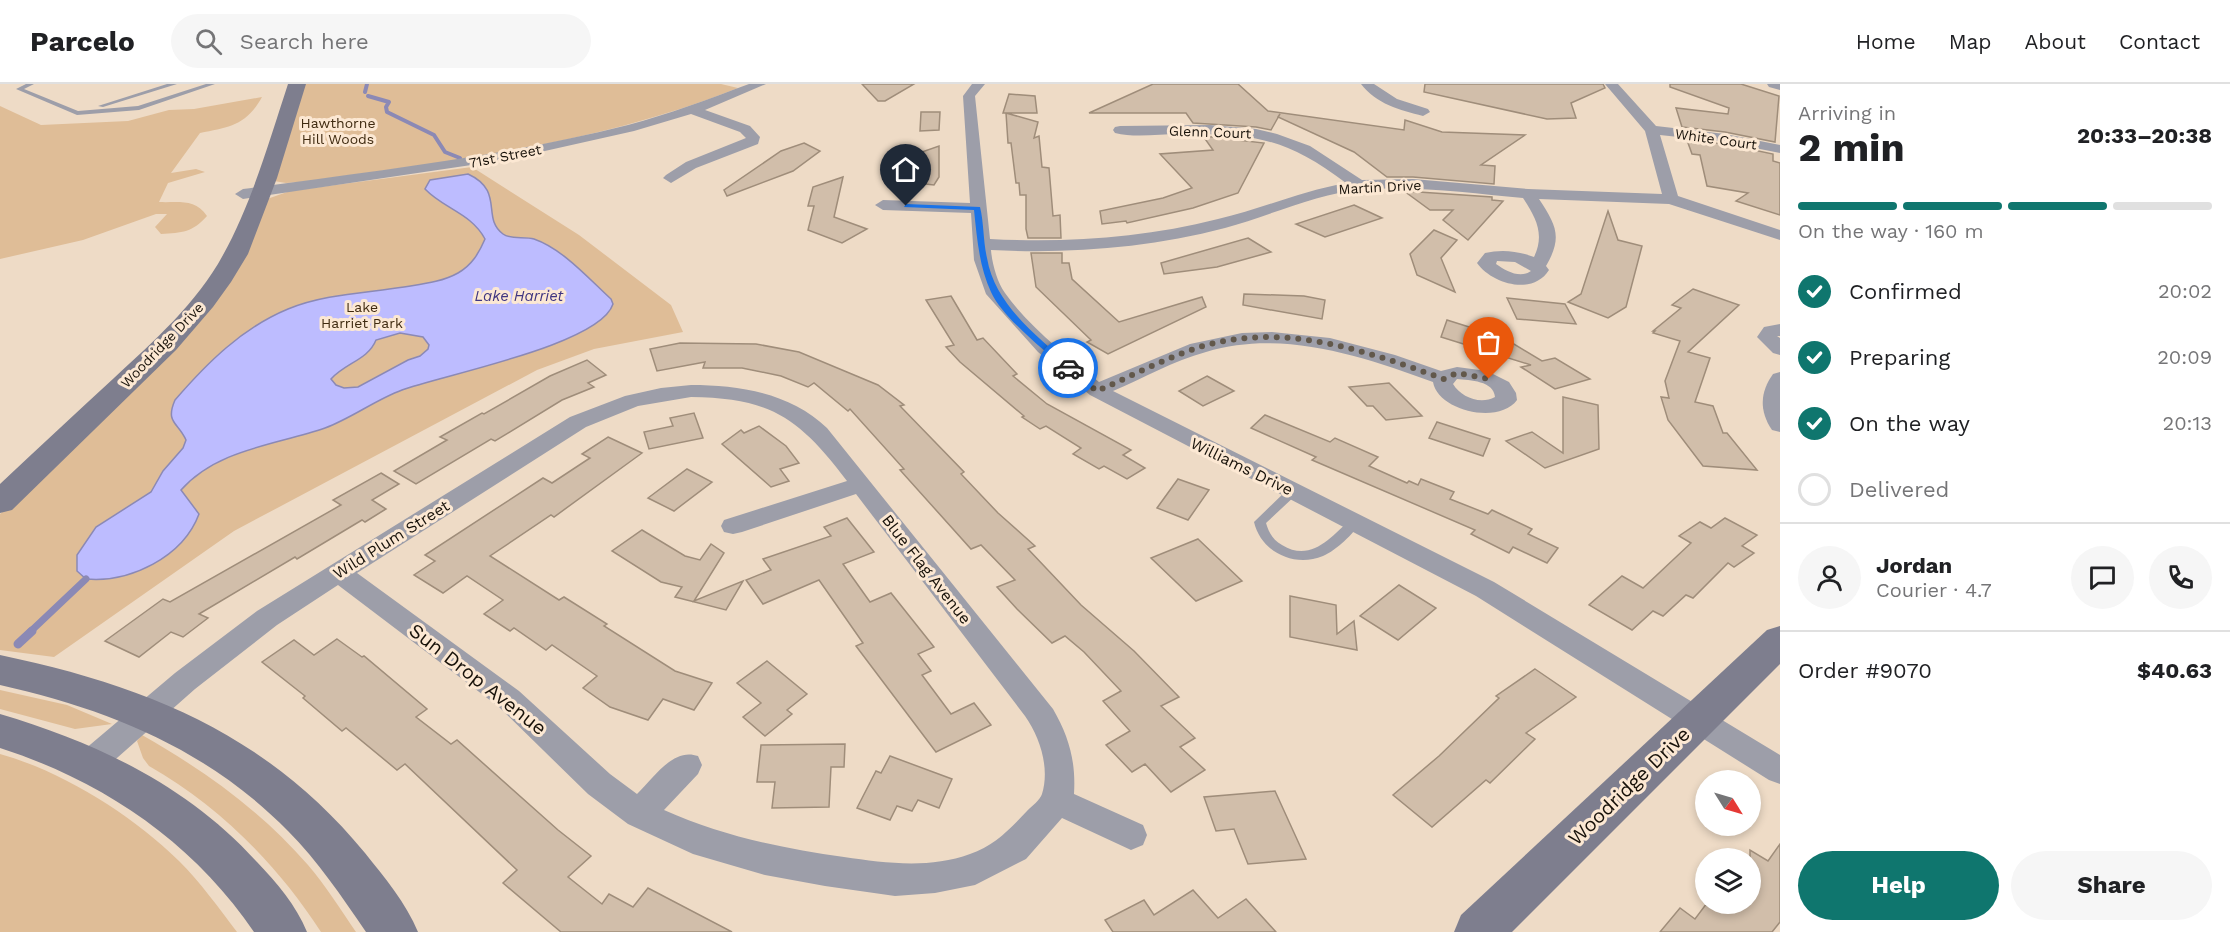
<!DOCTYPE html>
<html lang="en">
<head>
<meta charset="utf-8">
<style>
	body { margin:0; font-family:"Work Sans",sans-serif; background:#f6f6f6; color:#202124; height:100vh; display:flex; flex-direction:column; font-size:22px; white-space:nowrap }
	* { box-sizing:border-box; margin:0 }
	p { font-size:20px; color:#757577 }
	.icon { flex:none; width:33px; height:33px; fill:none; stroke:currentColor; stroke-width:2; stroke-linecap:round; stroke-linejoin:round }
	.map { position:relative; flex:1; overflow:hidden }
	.sheet { display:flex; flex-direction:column; background:#fff; width:450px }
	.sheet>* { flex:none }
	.needle { width:39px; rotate:127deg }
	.tools { position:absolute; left:1695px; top:686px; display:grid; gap:12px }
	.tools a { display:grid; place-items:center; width:66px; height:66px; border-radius:50%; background:#fff; box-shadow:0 3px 9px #0003; font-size:30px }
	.pin { position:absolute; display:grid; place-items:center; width:51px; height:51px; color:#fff; margin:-62px -26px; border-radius:50% 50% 50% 0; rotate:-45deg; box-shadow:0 0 6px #0007 }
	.pin .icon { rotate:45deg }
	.courier { position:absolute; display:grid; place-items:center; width:60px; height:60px; margin:-30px; border:4px solid #1a73e8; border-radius:50%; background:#fff; color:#222; box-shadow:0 2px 8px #0007 }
	.overview em { font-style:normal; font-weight:700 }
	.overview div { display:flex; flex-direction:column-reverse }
	.overview { display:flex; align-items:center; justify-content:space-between; height:102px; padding:0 18px }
	h1 { font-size:39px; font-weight:700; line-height:45px }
	.bar { display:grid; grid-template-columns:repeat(4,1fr); gap:9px 6px; align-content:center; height:72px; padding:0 18px }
	.bar i { height:8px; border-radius:4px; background:#e0e0e0 }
	.bar .selected { background:#0f766e }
	.bar p { grid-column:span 4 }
	.line { display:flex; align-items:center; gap:15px; padding:0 18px; border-top:2px solid #e0e0e0 }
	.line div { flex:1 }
	.round { display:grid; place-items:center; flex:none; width:63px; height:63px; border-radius:32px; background:#f6f6f6 }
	ol { padding:0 18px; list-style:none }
	li { display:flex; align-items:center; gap:18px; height:66px }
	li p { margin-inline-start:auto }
	li .icon { padding:6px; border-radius:50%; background:#0f766e; color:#fff; stroke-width:4 }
	li:last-child { color:#757577 }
	li i { width:33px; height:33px; border:3px solid #e0e0e0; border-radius:50% }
	.primary-button { display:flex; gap:12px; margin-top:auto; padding:12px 18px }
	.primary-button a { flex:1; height:69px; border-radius:36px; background:#0f766e; color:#fff; font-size:24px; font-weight:700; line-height:69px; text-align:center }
	.primary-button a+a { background:#f6f6f6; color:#202124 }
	header { display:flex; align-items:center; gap:36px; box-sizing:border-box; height:84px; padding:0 30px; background:#fff; border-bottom:2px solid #e0e0e0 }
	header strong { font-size:28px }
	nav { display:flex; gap:33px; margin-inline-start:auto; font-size:21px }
	.search { width:420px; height:54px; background:#f6f6f6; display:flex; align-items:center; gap:15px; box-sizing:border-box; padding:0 21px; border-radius:33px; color:#757577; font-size:22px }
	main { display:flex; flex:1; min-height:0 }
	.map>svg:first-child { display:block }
</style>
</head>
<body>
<header>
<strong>Parcelo</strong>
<div class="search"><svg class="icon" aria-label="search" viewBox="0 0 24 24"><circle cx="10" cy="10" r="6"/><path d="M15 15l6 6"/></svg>Search here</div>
<nav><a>Home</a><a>Map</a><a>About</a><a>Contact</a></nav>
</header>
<main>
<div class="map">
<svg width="1780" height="848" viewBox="0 0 1780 848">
	<rect width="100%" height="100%" fill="#eedbc6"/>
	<!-- green -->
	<g fill="#dfbd97">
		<path d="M303 0H721L738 4C598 60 449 78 300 98L286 99 274 97Z"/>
		<path d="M262 13C246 42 229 43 200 49L171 89 196 85 205 88 168 99 159 118C178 119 195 114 207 132 193 148 182 149 161 150L155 143 167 130H156L83 156 0 175V22L41 41 128 37 169 26 194 25Z"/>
		<path d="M472 83 579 151 671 221 683 248 594 265 537 286 234 447 54 573 0 566V430L179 256 267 115 290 107Z"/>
		<path d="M0 606 67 621 112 640 75 645 0 625Z"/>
		<path d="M142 651C205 687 260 726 308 781 326 802 341 826 356 848H321C277 780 219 722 149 682L143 674 137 657Z"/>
		<path d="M0 670C64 688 132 731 179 777 200 798 219 824 237 848H0Z"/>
	</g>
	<!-- water -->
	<path fill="#bdbcff" stroke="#8b89b5" stroke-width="1.5" fill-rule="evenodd" d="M468 90C505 107 481 134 503 150 510 156 525 152 534 155 563 165 589 195 611 215L613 220C600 261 442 291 402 306 375 316 352 334 325 344 276 361 217 365 181 406L199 430C183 473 130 499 86 495L77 487V471L96 443 151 408 163 387 183 364 186 356C178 338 165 339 175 316 207 279 242 244 288 225 324 210 366 209 404 203 422 200 442 198 458 189 472 181 479 169 485 155 471 129 444 125 425 105L430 96ZM400 249 423 253 429 261 428 265 420 272 408 276 358 303 344 304 336 301 331 295C345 279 368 276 376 256Z"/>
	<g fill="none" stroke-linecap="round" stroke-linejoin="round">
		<!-- stream-far2 -->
		<g stroke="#8b89b5" stroke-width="4">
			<path d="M365 8 367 0"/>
			<path d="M368 12 389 18 386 23 387 28 434 51 445 68 460 74"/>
		</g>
		<!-- stream-far1 -->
		<path stroke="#8b89b5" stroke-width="7" d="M30 548 86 495"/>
		<!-- stream -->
		<path stroke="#8b89b5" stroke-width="9" d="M18 560 32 547"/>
	</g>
	<!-- building -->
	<g fill="#d1beaa" stroke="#9f8d7a" stroke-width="1.5">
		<path d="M862 0H914L885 17H878Z"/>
		<path d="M1153 0H1238L1268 27 1404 46 1405 36 1442 48 1525 51 1481 81 1495 82 1494 100 1413 93H1387L1354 68 1278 33 1280 30 1271 46 1256 43 1193 39 1186 29H1089Z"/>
		<path d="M1425 0H1603L1605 4 1571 19 1576 34 1547 35 1424 8Z"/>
		<path d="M1670 0H1741L1779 12 1775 58 1725 48 1682 43 1676 24 1728 30 1729 24 1670 3Z"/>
		<path d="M1009 10 1035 12 1037 29H1006L1038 38 1034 54 1039 52 1042 83 1049 84 1053 132 1060 131 1061 154H1028L1026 145V111H1020L1019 99H1016L1011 59H1008L1006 29H1003Z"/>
		<path d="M921 28H940L939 46 920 47Z"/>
		<path d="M1203 52 1264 59 1238 109 1193 124 1127 139 1126 137 1102 140 1100 127 1163 114 1192 104 1160 70 1213 66Z"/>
		<path d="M1687 56 1725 60 1773 70V77L1780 79V131L1736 117 1748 109 1707 102 1700 71 1692 70Z"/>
		<path d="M804 59 820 67 793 87 727 112 724 106 781 67Z"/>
		<path d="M939 62V93L934 101 917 99 919 69Z"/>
		<path d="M843 93 834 133 867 145 842 159 808 146 814 122H808L813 103Z"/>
		<path d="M1404 107 1492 113V116L1503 117 1468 156 1443 136 1453 126H1430Z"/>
		<path d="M1354 121 1382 134 1325 153 1296 140Z"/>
		<path d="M1608 127 1618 156 1642 162 1626 223 1608 234 1568 218 1581 210Z"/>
		<path d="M1434 146 1457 156 1441 174 1455 208 1417 191 1410 170Z"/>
		<path d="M1248 154 1271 168 1217 183 1164 190 1161 179Z"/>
		<path d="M1031 169H1062V179H1069L1072 195 1119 238 1202 213 1206 223 1108 270 1087 258 1091 256 1036 203Z"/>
		<path d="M1693 205 1739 221 1688 268 1710 274 1695 318 1713 322 1723 349H1727L1757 386 1703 382 1668 336 1661 313 1669 314 1665 297 1680 257 1653 249 1655 247H1653L1681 224 1672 221Z"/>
		<path d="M1244 210 1304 212 1325 216 1322 235 1243 221Z"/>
		<path d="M951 212 977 256 983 254 1017 290 1013 292 1047 320 1131 366 1123 371 1145 384 1127 395 1104 382 1099 385 1073 370 1081 364 1046 342 1040 345 1022 333 1024 332 960 278 946 263 954 261 926 216Z"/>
		<path d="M1507 214 1565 220 1576 240 1517 235Z"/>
		<path d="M1447 236 1504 254 1542 277 1555 274 1590 295 1555 305 1521 283 1531 281 1441 253Z"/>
		<path d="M680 259 756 260 799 268 878 301 904 321 900 322 964 388 961 390 998 429 1035 462 1028 465 1081 521 1134 567 1179 613 1161 622 1195 654 1180 663 1205 686 1171 708 1145 680 1132 688 1106 661 1130 647 1103 617 1121 607 1084 568 1065 552 1052 559 1017 525 997 503 1015 496 981 461 971 465 900 386 904 385 850 325 848 327 814 299 808 303 781 292 742 284H703L705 278 657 287 650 265Z"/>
		<path d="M587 276 606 291 588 299 594 303 562 316 495 357 491 355 416 400 394 387 447 356 440 353 482 329 484 330 550 292Z"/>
		<path d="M1207 292 1234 307 1203 322 1179 307Z"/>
		<path d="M1389 299 1422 332 1386 336 1373 322H1367L1349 303Z"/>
		<path d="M1563 313 1598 321 1599 365 1545 384 1506 357 1532 348 1563 369Z"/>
		<path d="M694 329 703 354 649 365 644 348 673 342 670 334Z"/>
		<path d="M1265 331 1330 358 1335 354 1378 373 1369 382 1407 399 1409 397 1418 401 1421 395 1454 408 1450 415 1488 430 1492 426 1532 445 1528 450 1558 464 1547 479 1513 463 1509 469 1471 450 1475 446 1312 376 1316 373 1251 344Z"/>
		<path d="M1437 338 1490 355 1483 372 1429 354Z"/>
		<path d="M759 342 786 362 799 379 780 385 789 397 771 403 722 360 741 346 744 349Z"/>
		<path d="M608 353 642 369 554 433 551 431 490 472 559 516 564 513 607 540 604 542 675 587 712 599 694 626 663 615 648 636 610 623 583 604 597 592 552 561 546 566 514 544 510 547 484 530 503 516 467 492 443 509 414 491 435 477 425 471 543 394 552 399 590 374 582 370Z"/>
		<path d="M687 385 712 398 674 427 648 414Z"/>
		<path d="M381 389 399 400 372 416 386 425 365 438 362 436 297 475 295 473 199 530 208 534 183 553 171 548 139 573 105 557 163 515 170 518 341 421 333 416Z"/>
		<path d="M1178 395 1209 406 1188 436 1157 424Z"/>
		<path d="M847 434 874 468 843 480 870 518 891 509 934 563 918 570 931 587 922 591 951 630 974 619 991 641 936 668 856 562 863 559 819 496 763 520 746 496 771 486 763 475 831 452 824 443Z"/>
		<path d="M1725 434 1757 451 1742 462 1754 469 1734 483 1728 479 1693 514 1686 511 1663 532 1653 527 1632 546 1589 521 1622 492 1643 504 1691 459 1679 452 1700 438 1711 444Z"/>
		<path d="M642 446 685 472 700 476 711 460 724 469 694 517 743 497 726 526 675 513 682 503 661 498 612 467Z"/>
		<path d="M1198 455 1242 497 1196 517 1151 474Z"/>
		<path d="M1399 501 1436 524 1398 556 1360 532Z"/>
		<path d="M1290 512 1336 521 1337 550 1354 537 1357 566 1290 553Z"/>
		<path d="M337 555 362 573 364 572 427 625 416 633 451 660 457 656 558 746 591 772 568 793 602 820 609 810 633 823 648 804 732 848H561L503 799 517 786 405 680 397 686 346 644 342 647 303 614 305 612 262 578 294 556 314 571Z"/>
		<path d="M767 577 807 610 787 626 792 630 765 652 743 633 761 619 737 599Z"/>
		<path d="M1535 585 1576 613 1526 649 1535 655 1490 699 1486 696 1432 743 1393 711 1439 672 1499 614 1496 612Z"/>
		<path d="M845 660 844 683H831L829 723 772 724 775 698H757L761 661Z"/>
		<path d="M890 672 952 695 939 724 918 716 912 727 897 722 890 736 857 724 876 687 881 689Z"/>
		<path d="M1275 707 1306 775 1248 780 1234 745 1216 747 1204 713Z"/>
		<path d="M1780 760V838L1772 848H1660L1680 824 1695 835 1707 819H1750V766L1768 777Z"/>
		<path d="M1193 806 1218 834 1246 815 1276 848H1113L1105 836 1144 816 1154 831Z"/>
	</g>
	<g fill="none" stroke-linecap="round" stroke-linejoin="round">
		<!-- lane -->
		<g fill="#9d9ea9" fill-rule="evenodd">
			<path d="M26 0H34L24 5 78 27 138 22 206 0H215L139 26 77 31 16 5Z"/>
			<path d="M167 0H177L103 23 98 22Z"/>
			<path d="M1293 403 1297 404 1299 407 1297 410 1266 439C1269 449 1273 456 1282 461 1311 479 1331 453 1351 435H1359L1361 438C1353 450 1337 466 1323 472 1294 484 1261 468 1254 438L1289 404Z"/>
		</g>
		<!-- street -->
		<g fill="#9d9ea9" fill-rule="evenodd">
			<path d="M749 0H766L705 26 750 42 760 53 758 60 696 84 671 99 663 94 666 91 686 78 746 54 740 48 691 30 634 47 505 76 243 115 235 110 243 105C372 87 502 73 628 41 669 30 709 15 749 0Z"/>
			<path d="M972 0H985L975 12 990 155C1067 159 1143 154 1218 135 1261 125 1302 107 1346 99 1286 54 1253 49 1179 50 1159 50 1135 54 1115 49L1113 46 1115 43 1120 42 1210 41 1256 45 1277 50 1310 62 1362 96 1413 95 1528 105 1662 110 1645 47 1605 0H1618L1656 42 1725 50 1780 61V69L1725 58 1660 51 1678 112 1780 146V156L1669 120 1539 115C1556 141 1563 153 1546 182L1549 186C1533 212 1492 200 1477 179L1485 169C1502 165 1518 167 1534 173 1545 150 1536 134 1523 114 1469 109 1414 101 1360 106 1319 109 1266 133 1225 144 1148 164 1069 170 991 166 992 179 997 198 1005 209 1028 242 1068 273 1099 298L1190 260 1242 249 1272 248 1330 254 1395 271 1441 287 1457 283 1487 287 1509 298 1516 309 1517 316C1499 341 1438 327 1433 298 1361 272 1282 245 1206 268 1173 277 1144 294 1113 307L1494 498 1780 671V700L1769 696 1476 512 1090 311 1038 268 986 210 974 176 971 129 883 126 875 121 883 116 970 119 963 12ZM1497 177 1515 178 1531 187C1520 195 1506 187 1496 180ZM1457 295C1470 296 1494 297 1495 313 1480 321 1461 313 1453 300Z"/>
			<path d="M1361 0H1374L1397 15 1428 25 1430 28 1423 32C1400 26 1376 20 1361 0Z"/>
			<path d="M1767 0H1780V6L1769 3Z"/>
			<path d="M1780 240V252H1777L1780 254V271L1773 269 1757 253 1764 243Z"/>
			<path d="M1780 288V348L1772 346C1759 327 1760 308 1773 290Z"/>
			<path d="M691 301C739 301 791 309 827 344L1053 625C1069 653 1076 677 1074 710L1143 741 1147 751 1143 761 1131 766 1062 734 1026 775 975 801 935 809 895 812 825 802 765 791 693 770 628 740 588 710 499 623 338 501 277 541 195 605 100 689 89 693 78 689 74 680 78 671 175 589 257 527 570 333 625 312 661 304ZM691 313C771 314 799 334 847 397L724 436 721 442 724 448 733 450 742 448 856 410 1025 632C1040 653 1050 684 1042 710 1040 716 1032 722 1027 727 1010 745 994 762 970 770 929 785 885 779 844 773 781 764 722 752 664 726L698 690 702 681 698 672C673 663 654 694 637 710L610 690 519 607 357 489 586 343 638 322Z"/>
		</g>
		<!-- secondary -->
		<g fill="#7e7e8e" fill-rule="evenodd">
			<path d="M288 0H306L277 94 248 170 231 198 213 223 176 266 12 426 0 429V400C38 364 76 329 114 294 154 257 197 219 223 171 251 121 270 55 288 0Z"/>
			<path d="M1780 542V580L1512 848H1454L1461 831 1767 546Z"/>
			<path d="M0 571C147 602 267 650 365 769 385 794 406 819 418 848H366C342 813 318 777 288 747 209 666 108 625 0 601Z"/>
			<path d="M0 630C98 659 188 702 257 778 277 799 296 821 307 848H254C193 758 103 697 0 664Z"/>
		</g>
	</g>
	<!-- route -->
	<path fill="#1a73e8" d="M906 120 980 123C984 139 983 157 987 174 995 221 1037 252 1071 282V285H1066C1045 267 1002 233 991 208 979 182 977 154 974 126L904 123Z"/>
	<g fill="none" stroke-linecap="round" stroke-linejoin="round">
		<!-- done -->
		<path stroke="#62584b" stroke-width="6" stroke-dasharray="0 10.8" d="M1068 284 1097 307C1132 292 1167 273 1203 262 1286 238 1366 267 1444 295L1457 289 1489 295"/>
	</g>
	<g text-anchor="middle" stroke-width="6" stroke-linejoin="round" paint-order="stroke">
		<!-- far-park labels -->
		<g font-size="14" fill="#3f2a10" stroke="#fce8d3">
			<text x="338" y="44">Hawthorne<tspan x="338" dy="16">Hill Woods</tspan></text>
			<text x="362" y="228">Lake<tspan x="362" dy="16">Harriet Park</tspan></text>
		</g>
		<!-- far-street labels -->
		<g font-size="14" fill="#171109" stroke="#fce8d3">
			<text transform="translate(1210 48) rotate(2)" y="5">Glenn Court</text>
			<text transform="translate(1716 55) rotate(8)" y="5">White Court</text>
			<text transform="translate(505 72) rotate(-11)" y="5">71st Street</text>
			<text transform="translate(1380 103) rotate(-3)" y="5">Martin Drive</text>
			<text transform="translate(162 261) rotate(-46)" y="5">Woodridge Drive</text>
		</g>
		<!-- far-water labels -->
		<g font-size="15" font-style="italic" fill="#3e3480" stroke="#fce8d3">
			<text x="519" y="217">Lake Harriet</text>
		</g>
		<!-- street labels -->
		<g font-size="16" fill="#171109" stroke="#fce8d3">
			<text transform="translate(1242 382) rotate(26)" y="6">Williams Drive</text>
			<text transform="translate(391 455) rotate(-32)" y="6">Wild Plum Street</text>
			<text transform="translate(927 485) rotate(52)" y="6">Blue Flag Avenue</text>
		</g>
		<!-- near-street labels -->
		<g font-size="20" fill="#171109" stroke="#fce8d3">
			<text transform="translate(478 595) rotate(38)" y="7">Sun Drop Avenue</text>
			<text transform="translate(1629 702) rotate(-44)" y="7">Woodridge Drive</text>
		</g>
	</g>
</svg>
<div class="tools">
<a><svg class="needle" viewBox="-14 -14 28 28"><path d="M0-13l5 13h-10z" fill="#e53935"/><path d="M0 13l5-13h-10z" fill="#757577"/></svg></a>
<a><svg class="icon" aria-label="layers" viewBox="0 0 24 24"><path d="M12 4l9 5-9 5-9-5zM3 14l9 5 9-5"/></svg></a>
</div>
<div class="pin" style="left:1489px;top:295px;background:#ea580c"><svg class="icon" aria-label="bag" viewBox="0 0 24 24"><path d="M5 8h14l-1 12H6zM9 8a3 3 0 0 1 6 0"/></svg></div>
<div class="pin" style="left:906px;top:122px;background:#1f2937"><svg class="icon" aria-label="home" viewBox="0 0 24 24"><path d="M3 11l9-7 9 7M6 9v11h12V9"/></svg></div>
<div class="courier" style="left:1068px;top:284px"><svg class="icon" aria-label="car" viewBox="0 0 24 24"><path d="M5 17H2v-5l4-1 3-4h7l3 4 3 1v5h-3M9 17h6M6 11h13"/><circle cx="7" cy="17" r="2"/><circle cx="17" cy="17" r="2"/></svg></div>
</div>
<section class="sheet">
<div class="overview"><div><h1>2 min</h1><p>Arriving in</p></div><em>20:33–20:38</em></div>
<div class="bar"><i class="selected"></i><i class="selected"></i><i class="selected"></i><i></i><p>On the way · 160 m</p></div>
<ol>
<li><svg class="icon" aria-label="check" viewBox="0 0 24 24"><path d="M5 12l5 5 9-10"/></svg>Confirmed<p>20:02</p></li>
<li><svg class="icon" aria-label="check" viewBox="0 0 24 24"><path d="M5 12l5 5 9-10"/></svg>Preparing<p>20:09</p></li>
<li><svg class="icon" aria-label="check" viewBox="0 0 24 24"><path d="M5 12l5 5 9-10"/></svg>On the way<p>20:13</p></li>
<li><i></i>Delivered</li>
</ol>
<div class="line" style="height:108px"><a class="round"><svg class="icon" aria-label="person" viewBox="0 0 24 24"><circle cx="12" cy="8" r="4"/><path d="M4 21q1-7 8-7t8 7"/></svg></a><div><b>Jordan</b><p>Courier · 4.7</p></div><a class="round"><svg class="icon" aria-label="chat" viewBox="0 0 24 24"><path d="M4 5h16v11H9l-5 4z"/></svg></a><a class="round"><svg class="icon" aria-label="phone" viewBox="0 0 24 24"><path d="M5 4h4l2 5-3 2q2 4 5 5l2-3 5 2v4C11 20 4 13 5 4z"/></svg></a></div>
<div class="line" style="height:78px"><div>Order #9070</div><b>$40.63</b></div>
<div class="primary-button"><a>Help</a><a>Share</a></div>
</section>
</main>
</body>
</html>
